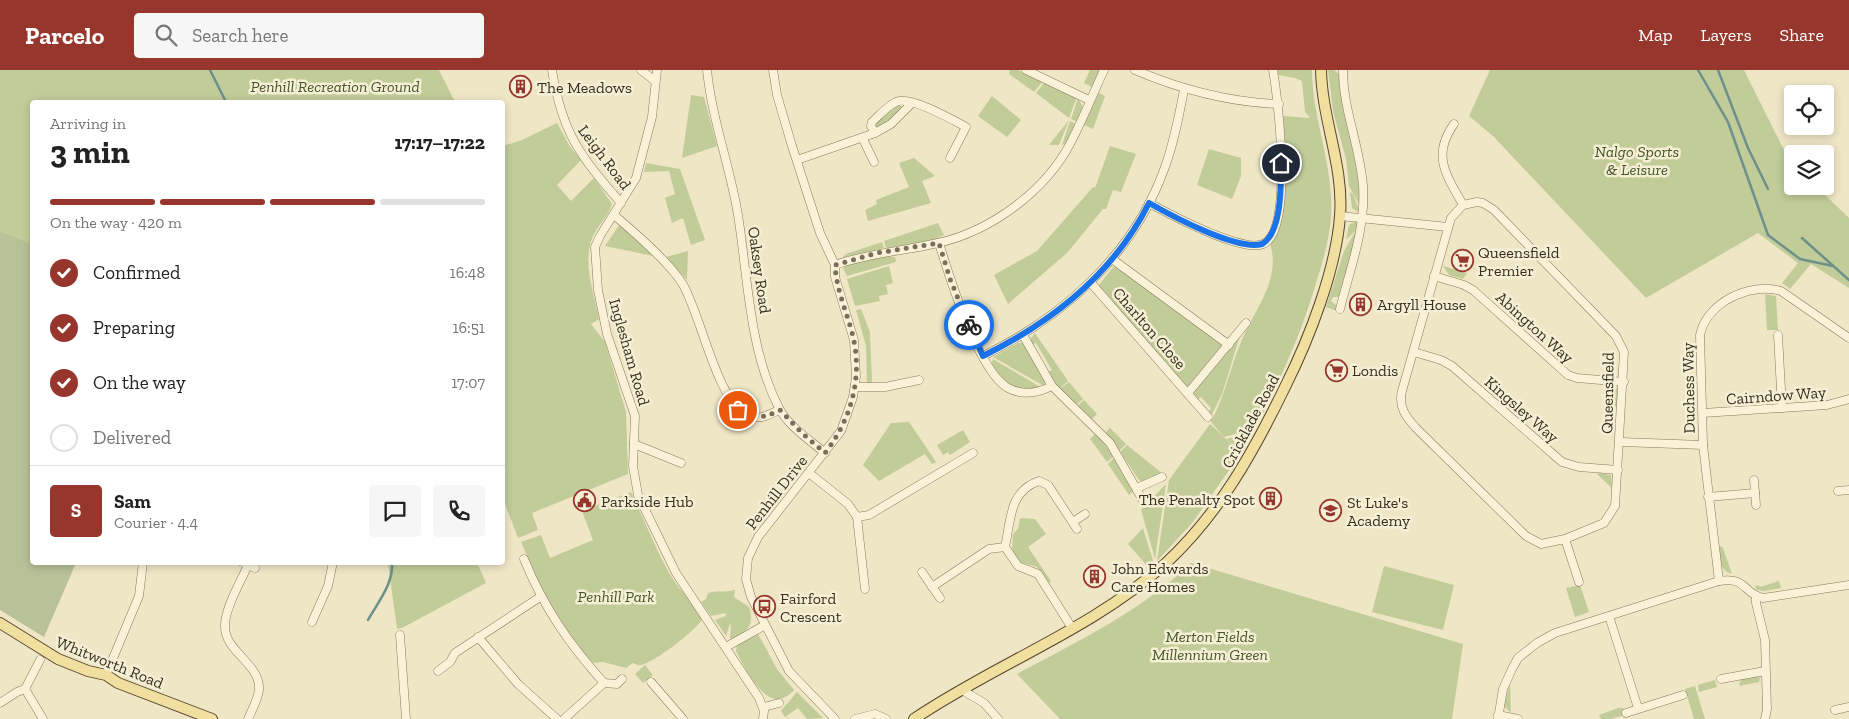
<!DOCTYPE html>
<html lang="en">
<head>
<meta charset="utf-8">
<style>
	body { margin:0; font-family:"Zilla Slab",serif; background:#f6f6f6; color:#222; height:100vh; display:flex; flex-direction:column; font-size:19px; white-space:nowrap }
	* { box-sizing:border-box; margin:0 }
	p { font-size:16px; color:#767676 }
	.icon { flex:none; width:28px; height:28px; fill:none; stroke:currentColor; stroke-width:2; stroke-linecap:round; stroke-linejoin:round }
	.map { position:relative; flex:1; overflow:hidden }
	.panel { position:absolute; left:30px; top:30px; width:475px; height:465px; display:flex; flex-direction:column; background:#fff; border-radius:5px; box-shadow:0 2px 8px #0003 }
	.panel>* { flex:none }
	.tools { position:absolute; left:1784px; top:15px; display:grid; gap:10px }
	.tools a { display:grid; place-items:center; width:50px; height:50px; border-radius:5px; background:#fff; box-shadow:0 2px 8px #0003; font-size:25px }
	.pin { position:absolute; display:grid; place-items:center; width:42px; height:42px; color:#fff; margin:-21px; border:2px solid #fff; border-radius:50%; box-shadow:0 1px 5px #0007 }
	.courier { position:absolute; display:grid; place-items:center; width:50px; height:50px; margin:-25px; border:4px solid #1a73e8; border-radius:50%; background:#fff; color:#222; box-shadow:0 1px 6px #0007 }
	.headline em { font-style:normal; font-weight:800 }
	.headline div { display:flex; flex-direction:column-reverse }
	.headline { display:flex; align-items:center; justify-content:space-between; height:85px; padding:0 20px }
	h1 { font-size:32px; font-weight:800; line-height:38px }
	.bar { display:grid; grid-template-columns:repeat(4,1fr); gap:8px 5px; align-content:center; height:60px; padding:0 20px }
	.bar i { height:6px; border-radius:4px; background:#e0e0e0 }
	.bar .selected { background:#97362c }
	.bar p { grid-column:span 4 }
	.line { display:flex; align-items:center; gap:12px; padding:0 20px; border-top:1px solid #e0e0e0 }
	.line div { flex:1 }
	.round { display:grid; place-items:center; flex:none; width:52px; height:52px; border-radius:5px; background:#f6f6f6 }
	ol { padding:0 20px; list-style:none }
	li { display:flex; align-items:center; gap:15px; height:55px }
	li p { margin-inline-start:auto }
	li .icon { padding:5px; border-radius:50%; background:#97362c; color:#fff; stroke-width:4 }
	li:last-child { color:#767676 }
	li i { width:28px; height:28px; border:2px solid #e0e0e0; border-radius:50% }
	header { display:flex; align-items:center; gap:30px; box-sizing:border-box; height:70px; padding:0 25px; background:#97362c; color:#fff }
	header strong { font-size:24px }
	nav { display:flex; gap:28px; margin-inline-start:auto; font-size:18px }
	.search { width:350px; height:45px; background:#f6f6f6; display:flex; align-items:center; gap:12px; box-sizing:border-box; padding:0 18px; border-radius:5px; color:#767676; font-size:19px }
	.map>svg:first-child { display:block }
</style>
</head>
<body>
<header>
<strong>Parcelo</strong>
<div class="search"><svg class="icon" aria-label="search" viewBox="0 0 24 24"><circle cx="10" cy="10" r="6"/><path d="M15 15l6 6"/></svg>Search here</div>
<nav><a>Map</a><a>Layers</a><a>Share</a></nav>
</header>
<div class="map">
<svg width="1849" height="649" viewBox="0 0 1849 649">
	<rect width="100%" height="100%" fill="#eee6c5"/>
	<!-- green -->
	<g fill="#c1cc99">
		<path d="M0 0H439L455 32H32V174L0 161Z"/>
		<path d="M1010 0H1018L1043 11 1034 22 1009 4Z"/>
		<path d="M1090 0H1100L1092 17 1084 13Z"/>
		<path d="M1278 0H1312C1312 43 1329 84 1331 127 1333 157 1325 185 1316 213 1300 268 1279 312 1253 363L1247 361 1224 367 1211 352C1226 324 1231 293 1244 265 1257 237 1281 207 1270 174L1276 165 1285 85 1283 46 1310 48 1305 42 1302 11 1295 8 1278 5Z"/>
		<path d="M1328 0H1334L1340 5 1359 100 1360 136 1349 116 1346 89 1333 41Z"/>
		<path d="M1490 0H1744L1783 78 1792 89V98L1789 101 1792 106V116H1803L1810 123V116H1816L1849 148V218L1811 194 1790 219 1782 213 1798 193 1758 163 1646 228 1493 66 1469 46Z"/>
		<path d="M1045 12 1077 27 1069 48 1036 23Z"/>
		<path d="M1099 23 1105 26 1093 59 1084 55Z"/>
		<path d="M691 25 704 27 717 76 682 88Z"/>
		<path d="M992 26 1021 50 1007 67 978 46Z"/>
		<path d="M1078 28 1083 37 1077 52 1071 49Z"/>
		<path d="M899 34 903 39 896 48 877 58 874 56 895 35Z"/>
		<path d="M1069 50 1059 75H1049Z"/>
		<path d="M1070 51 1076 54 1066 73 1062 75Z"/>
		<path d="M557 53 570 77 581 90 557 115 571 131 594 108 612 134C609 145 599 154 594 164 581 189 594 223 599 249L591 254 605 272 626 342 628 404 532 443 538 460 518 468 502 426 503 76 522 70Z"/>
		<path d="M1110 76 1136 84 1121 122 1113 120 1106 139H1103L1067 183 1008 234 994 205 1037 181 1093 117 1095 118Z"/>
		<path d="M1209 79 1241 88V106L1232 129 1197 115Z"/>
		<path d="M914 88 935 106 922 111 931 133 868 151 865 140 877 134 876 130 909 117 899 93Z"/>
		<path d="M646 93 680 99 705 170 691 175 683 148 672 153 665 128 675 124 669 101 644 102Z"/>
		<path d="M1350 122 1353 124 1359 140 1358 142 1352 138Z"/>
		<path d="M1354 152H1358V158L1346 170 1349 155Z"/>
		<path d="M938 153 944 165 937 168V170L886 178 884 171Z"/>
		<path d="M620 154 653 186 605 176Z"/>
		<path d="M1355 162 1357 163 1341 224 1338 227H1333L1331 231 1336 235 1337 241 1326 237 1344 181Z"/>
		<path d="M882 172 884 178 842 188 846 184Z"/>
		<path d="M688 181 687 210 666 187Z"/>
		<path d="M883 186 895 187 896 192 847 206 843 198 847 195Z"/>
		<path d="M1115 195 1221 273 1224 278 1190 316H1186L1098 216Z"/>
		<path d="M889 196 893 213 886 215 888 224 879 226 880 231 855 236 847 209Z"/>
		<path d="M1443 196 1467 203 1463 209 1449 205Z"/>
		<path d="M1765 224 1776 226 1778 260H1767Z"/>
		<path d="M861 239 870 262 872 312 867 315 866 276 856 240Z"/>
		<path d="M1035 263 1068 311 1058 320 1046 304 1052 300 1036 273 1031 275 1029 271Z"/>
		<path d="M1240 266 1222 324 1211 346 1208 343 1211 338 1201 327 1197 330 1192 325 1193 321Z"/>
		<path d="M1018 273H1025L1045 311 1044 316 993 287Z"/>
		<path d="M993 289 1042 318C1015 322 1006 316 991 295Z"/>
		<path d="M1069 312 1083 329 1076 335 1060 319Z"/>
		<path d="M1610 315 1618 319 1617 338 1603 323Z"/>
		<path d="M1084 330 1097 344 1092 349 1077 336Z"/>
		<path d="M909 352 936 392 932 394 925 384 879 411 863 395 891 353Z"/>
		<path d="M1210 354 1241 383 1193 452 1157 491 1169 410Z"/>
		<path d="M1110 358 1126 374 1119 381 1105 363Z"/>
		<path d="M963 360 970 372 950 385 948 382 943 385 937 375Z"/>
		<path d="M1096 363 1114 386 1107 392 1090 369Z"/>
		<path d="M1245 364 1251 366 1243 382 1226 369Z"/>
		<path d="M1127 375 1163 404 1142 412 1139 410 1120 382Z"/>
		<path d="M1115 387 1135 420 1129 425 1108 394Z"/>
		<path d="M1598 403 1611 405 1612 418 1597 404Z"/>
		<path d="M1166 414 1155 489 1141 440Z"/>
		<path d="M631 422C643 446 665 504 682 521 691 530 696 536 704 547 698 559 654 593 641 595 638 596 636 594 633 593L626 598 603 592 593 593C558 554 541 520 521 472L541 465 550 488 593 470 582 441Z"/>
		<path d="M1020 448 1035 449 1046 464 1028 477 1051 511 1049 513 1037 497 1020 492 1012 481 1013 464 1018 459Z"/>
		<path d="M1143 458 1154 494 1149 498 1128 474Z"/>
		<path d="M1720 476 1723 478 1732 504C1720 501 1717 487 1720 476Z"/>
		<path d="M388 493H477L486 513 402 558 397 559Z"/>
		<path d="M1191 493 1463 574 1452 649H1060L1017 604C1076 572 1142 541 1191 493Z"/>
		<path d="M1384 496 1454 515 1443 560 1372 542Z"/>
		<path d="M1779 511 1781 518 1764 521 1757 520 1755 516 1758 515 1760 517Z"/>
		<path d="M1580 515 1589 542 1575 547 1566 518Z"/>
		<path d="M735 520 734 527 749 537C755 555 747 562 733 569L730 568 731 555 730 554 726 566 715 550 726 546 725 543 711 546 701 532 706 529 708 523C715 520 724 523 735 520Z"/>
		<path d="M757 562 777 599 794 620C769 649 746 600 736 581L737 574Z"/>
		<path d="M645 595 653 605 643 613 635 604Z"/>
		<path d="M1756 606 1760 608 1759 612 1739 616 1741 609Z"/>
		<path d="M1715 610 1717 617 1699 622 1698 615Z"/>
		<path d="M1510 613 1511 643 1504 636Z"/>
		<path d="M1695 616 1705 649H1694L1685 619Z"/>
		<path d="M797 622 823 648 807 649 798 638 785 647 781 641Z"/>
		<path d="M1618 638H1623L1625 645 1611 649H1601L1599 645Z"/>
	</g>
	<!-- cemetery -->
	<path fill="#b8c198" d="M0 161 32 174V492L76 493 44 567 0 540Z"/>
	<g fill="none" stroke-linecap="round" stroke-linejoin="round">
		<!-- stream -->
		<g stroke="#6d908b" stroke-width="2.5">
			<path d="M210 0 226 32"/>
			<path d="M1698 0 1728 52 1768 165 1800 189 1833 196"/>
			<path d="M1718 0 1748 78 1768 119"/>
			<path d="M1802 168 1849 210"/>
			<path d="M368 550C378 532 394 513 392 492"/>
		</g>
		<defs>
			<g id="minor">
				<path d="M552 0C562 63 580 86 621 133"/>
				<path d="M641 0 655 11"/>
				<path d="M657 0 652 47 636 108 600 166 595 177 598 220 607 264 635 346 633 396 638 425 676 503 759 628 764 641 763 649"/>
				<path d="M707 0C712 50 730 96 738 145 748 208 749 280 779 338 788 356 810 370 825 383"/>
				<path d="M773 0 777 25 792 76 820 163 835 195V207L854 270 856 307 853 327 841 361 758 467 748 488 746 509 751 527 789 601 835 649"/>
				<path d="M1026 0 1089 30"/>
				<path d="M1135 0C1182 20 1227 32 1279 34"/>
				<path d="M1454 54C1431 86 1447 106 1463 135"/>
				<path d="M875 63 891 54 912 33"/>
				<path d="M863 69 874 92"/>
				<path d="M797 90 875 63 871 56 872 52C879 46 887 36 896 32 909 25 953 50 966 57L950 88"/>
				<path d="M1477 132 1483 133 1494 140 1616 266 1624 282 1615 436 1604 453 1565 469 1541 474 1526 466 1416 358C1406 347 1398 337 1402 321L1451 148 1463 135Z"/>
				<path d="M1149 133C1169 144 1242 183 1263 174 1294 162 1278 29 1273 0"/>
				<path d="M614 145C634 162 668 191 682 213 700 241 717 332 747 345 758 351 769 345 779 340"/>
				<path d="M1340 146 1448 157"/>
				<path d="M939 173C949 206 979 302 1008 318 1023 326 1038 323 1052 316"/>
				<path d="M1112 189 1229 275"/>
				<path d="M835 195C869 183 904 181 938 173 991 161 1046 121 1071 72 1083 49 1093 24 1104 0"/>
				<path d="M1434 206 1464 215 1473 220 1568 305 1577 308 1624 312"/>
				<path d="M1091 213 1208 347"/>
				<path d="M1340 239C1350 199 1366 158 1363 116 1360 76 1343 40 1343 0"/>
				<path d="M1023 265 1052 316 1110 373 1145 434"/>
				<path d="M1778 265 1782 338"/>
				<path d="M1414 282 1441 290 1452 296 1562 392 1579 397 1618 400"/>
				<path d="M983 286C1065 246 1134 184 1165 97 1174 72 1179 46 1184 20"/>
				<path d="M855 317H885L919 310"/>
				<path d="M1188 323 1246 253"/>
				<path d="M1703 343 1827 335 1849 329"/>
				<path d="M1621 372 1703 375"/>
				<path d="M634 374 681 393"/>
				<path d="M809 403 848 434 857 447 869 445 973 383"/>
				<path d="M1754 410 1756 435"/>
				<path d="M1137 418 1162 407"/>
				<path d="M1838 421 1849 420"/>
				<path d="M1708 427 1755 423"/>
				<path d="M857 447 865 519"/>
				<path d="M1073 452 1085 444"/>
				<path d="M1565 469 1579 512"/>
				<path d="M524 489C544 538 569 574 604 613"/>
				<path d="M242 492 255 498"/>
				<path d="M248 495C241 511 224 540 225 557 225 582 261 594 259 620 258 629 252 640 248 649"/>
				<path d="M922 502 940 528"/>
				<path d="M1719 511 1703 375 1700 265C1707 232 1750 212 1781 221L1849 268"/>
				<path d="M932 517 989 479 1005 477"/>
				<path d="M1756 526V533L1765 570 1767 639 1765 649"/>
				<path d="M1609 546 1638 638"/>
				<path d="M312 552 328 516 333 492"/>
				<path d="M1072 558 1038 504 1018 496 1005 477C1011 450 1009 421 1039 411L1048 415 1077 459"/>
				<path d="M400 565 406 649"/>
				<path d="M478 567 518 614 557 649"/>
				<path d="M726 577 765 555"/>
				<path d="M438 601 450 592 455 583 540 527"/>
				<path d="M106 605 139 526 143 492"/>
				<path d="M1721 609 1765 601"/>
				<path d="M651 612 683 649"/>
				<path d="M25 619 43 649"/>
				<path d="M962 620 984 633 998 649"/>
				<path d="M0 633 17 622 25 619 40 590"/>
				<path d="M764 637 779 633"/>
				<path d="M1835 640 1849 637"/>
				<path d="M1626 643 1683 625"/>
				<path d="M1498 645 1518 649"/>
				<path d="M564 649 604 613 617 614 622 609"/>
				<path d="M855 649 875 644 886 649"/>
				<path d="M1498 649 1503 619 1512 599 1518 588 1537 573 1555 563 1719 511C1747 506 1743 524 1763 528L1849 515"/>
			</g>
			<g id="major">
				<path d="M0 553 58 589 88 601 106 605 118 613 212 649"/>
				<path d="M914 649C995 594 1091 560 1165 494 1219 444 1253 383 1285 317 1309 269 1336 200 1340 146 1344 96 1322 50 1321 0"/>
			</g>
		</defs>
		<!-- minor casing -->
		<use href="#minor" stroke="#89785b" stroke-width="9"/>
		<!-- major casing -->
		<use href="#major" stroke="#57462f" stroke-width="12"/>
		<!-- minor -->
		<use href="#minor" stroke="#f9f2d9" stroke-width="8"/>
		<!-- major -->
		<use href="#major" stroke="#f0df9e" stroke-width="10"/>
	</g>
	<g fill="none" stroke-linecap="round" stroke-linejoin="round">
		<!-- done -->
		<path stroke="#786e59" stroke-width="5" stroke-dasharray="0 9" d="M738 340C753 350 764 348 780 340L802 363 825 383C853 347 864 303 851 259 845 238 836 217 835 195L877 183 939 173 950 209 969 255"/>
		<!-- route -->
		<path stroke="#1a73e8" stroke-width="6" d="M969 255 983 286C1052 252 1114 203 1149 133 1172 146 1237 181 1262 174 1282 163 1281 114 1281 93"/>
	</g>
	<!-- icons -->
	<defs>
		<symbol id="building-ring" viewBox="-11 -11 22 22"><circle r="9.5" fill="#f5efd5" stroke="#97362c" stroke-width="1.5"/><path d="M-4-6H4V6H1V3H-1V6H-4ZM-2.5-4.3h1.7v1.8h-1.7ZM.8-4.3h1.7v1.8H.8ZM-2.5-1h1.7V.8h-1.7ZM.8-1h1.7V.8H.8Z" fill="#97362c"/></symbol>
		<symbol id="supermarket-ring" viewBox="-11 -11 22 22"><circle r="9.5" fill="#f5efd5" stroke="#97362c" stroke-width="1.5"/><path d="M-6-5.5h2.5l.6 2H6L4.5 2H-2.5L-4.4-4H-6ZM-1.5 3.2a1.3 1.3 0 1 0 .1 0ZM3 3.2a1.3 1.3 0 1 0 .1 0Z" fill="#97362c"/></symbol>
		<symbol id="civic-ring" viewBox="-11 -11 22 22"><circle r="9.5" fill="#f5efd5" stroke="#97362c" stroke-width="1.5"/><path d="M-.6-6.5H3V-4.5H.6V-3L4-1V1h2V6H-6V1h2V-1L-.6-3ZM-1.2 2.5V6h2.4V2.5Z" fill="#97362c"/></symbol>
		<symbol id="school-ring" viewBox="-11 -11 22 22"><circle r="9.5" fill="#f5efd5" stroke="#97362c" stroke-width="1.5"/><path d="M0-5L7-2L0 1L-7-2ZM-4 1L0 2.5L4 1V4Q0 6-4 4Z" fill="#97362c"/></symbol>
		<symbol id="bus-ring" viewBox="-11 -11 22 22"><circle r="9.5" fill="#f5efd5" stroke="#97362c" stroke-width="1.5"/><path d="M-5-6H5V4H4V6H2V4H-2V6H-4V4H-5ZM-3.5-4V0h7V-4ZM-3.5 1.2v1.5H-2V1.2ZM2 1.2v1.5H3.5V1.2Z" fill="#97362c"/></symbol>
	</defs>
	<g fill-rule="evenodd">
		<use href="#building-ring" x="508" y="4" width="25" height="25"/>
		<use href="#supermarket-ring" x="1450" y="178" width="25" height="25"/>
		<use href="#building-ring" x="1348" y="222" width="25" height="25"/>
		<use href="#supermarket-ring" x="1324" y="288" width="25" height="25"/>
		<use href="#building-ring" x="1258" y="416" width="25" height="25"/>
		<use href="#civic-ring" x="572" y="418" width="25" height="25"/>
		<use href="#school-ring" x="1318" y="428" width="25" height="25"/>
		<use href="#building-ring" x="1082" y="494" width="25" height="25"/>
		<use href="#bus-ring" x="752" y="524" width="25" height="25"/>
	</g>
	<g text-anchor="middle" stroke-width="5" stroke-linejoin="round" paint-order="stroke">
		<!-- park labels -->
		<g font-size="16" font-style="italic" fill="#455526" stroke="#f5efd5">
			<text x="335" y="22">Penhill Recreation Ground</text>
			<text x="1637" y="87">Nalgo Sports<tspan x="1637" dy="18">&amp; Leisure</tspan></text>
			<text x="616" y="532">Penhill Park</text>
			<text x="1210" y="572">Merton Fields<tspan x="1210" dy="18">Millennium Green</tspan></text>
		</g>
		<!-- poi labels -->
		<g font-size="16" fill="#392e1f" stroke="#f5efd5" text-anchor="start">
			<text x="537" y="23">The Meadows</text>
			<text x="1478" y="188">Queensfield<tspan x="1478" dy="18">Premier</tspan></text>
			<text x="1377" y="240">Argyll House</text>
			<text x="1352" y="306">Londis</text>
			<text x="1255" y="435" text-anchor="end">The Penalty Spot</text>
			<text x="601" y="437">Parkside Hub</text>
			<text x="1347" y="438">St Luke's<tspan x="1347" dy="18">Academy</tspan></text>
			<text x="1111" y="504">John Edwards<tspan x="1111" dy="18">Care Homes</tspan></text>
			<text x="780" y="534">Fairford<tspan x="780" dy="18">Crescent</tspan></text>
		</g>
		<!-- street labels -->
		<g font-size="16" fill="#392e1f" stroke="#f5efd5">
			<text transform="translate(605 87) rotate(53)" y="6">Leigh Road</text>
			<text transform="translate(760 200) rotate(82)" y="6">Oaksey Road</text>
			<text transform="translate(1535 257) rotate(42)" y="6">Abington Way</text>
			<text transform="translate(1150 258) rotate(49)" y="6">Charlton Close</text>
			<text transform="translate(630 282) rotate(74)" y="6">Inglesham Road</text>
			<text transform="translate(1688 318) rotate(-91)" y="6">Duchess Way</text>
			<text transform="translate(1607 323) rotate(-89)" y="6">Queensfield</text>
			<text transform="translate(1776 325) rotate(-4)" y="6">Cairndow Way</text>
			<text transform="translate(1522 339) rotate(41)" y="6">Kingsley Way</text>
			<text transform="translate(1250 351) rotate(-62)" y="6">Cricklade Road</text>
			<text transform="translate(776 422) rotate(-52)" y="6">Penhill Drive</text>
			<text transform="translate(110 592) rotate(22)" y="6">Whitworth Road</text>
		</g>
	</g>
</svg>
<div class="tools">
<a><svg class="icon" aria-label="locate" viewBox="0 0 24 24"><circle cx="12" cy="12" r="6"/><path d="M12 2v4M12 18v4M2 12h4M18 12h4"/></svg></a>
<a><svg class="icon" aria-label="layers" viewBox="0 0 24 24"><path d="M12 4l9 5-9 5-9-5zM3 14l9 5 9-5"/></svg></a>
</div>
<div class="pin" style="left:738px;top:340px;background:#ea580c"><svg class="icon" aria-label="bag" viewBox="0 0 24 24"><path d="M5 8h14l-1 12H6zM9 8a3 3 0 0 1 6 0"/></svg></div>
<div class="pin" style="left:1281px;top:93px;background:#1f2937"><svg class="icon" aria-label="home" viewBox="0 0 24 24"><path d="M3 11l9-7 9 7M6 9v11h12V9"/></svg></div>
<div class="courier" style="left:969px;top:255px"><svg class="icon" aria-label="bike" viewBox="0 0 24 24"><circle cx="6" cy="16" r="4"/><circle cx="18" cy="16" r="4"/><path d="M6 16l4-8h5l3 8M10 8l3 8H6M13 5h3"/></svg></div>
<section class="panel">
<div class="headline"><div><h1>3 min</h1><p>Arriving in</p></div><em>17:17–17:22</em></div>
<div class="bar"><i class="selected"></i><i class="selected"></i><i class="selected"></i><i></i><p>On the way · 420 m</p></div>
<ol>
<li><svg class="icon" aria-label="check" viewBox="0 0 24 24"><path d="M5 12l5 5 9-10"/></svg>Confirmed<p>16:48</p></li>
<li><svg class="icon" aria-label="check" viewBox="0 0 24 24"><path d="M5 12l5 5 9-10"/></svg>Preparing<p>16:51</p></li>
<li><svg class="icon" aria-label="check" viewBox="0 0 24 24"><path d="M5 12l5 5 9-10"/></svg>On the way<p>17:07</p></li>
<li><i></i>Delivered</li>
</ol>
<div class="line" style="height:90px"><b class="round" style="background:#97362c;color:#fff">S</b><div><b>Sam</b><p>Courier · 4.4</p></div><a class="round"><svg class="icon" aria-label="chat" viewBox="0 0 24 24"><path d="M4 5h16v11H9l-5 4z"/></svg></a><a class="round"><svg class="icon" aria-label="phone" viewBox="0 0 24 24"><path d="M5 4h4l2 5-3 2q2 4 5 5l2-3 5 2v4C11 20 4 13 5 4z"/></svg></a></div>
</section>
</div>
</body>
</html>
